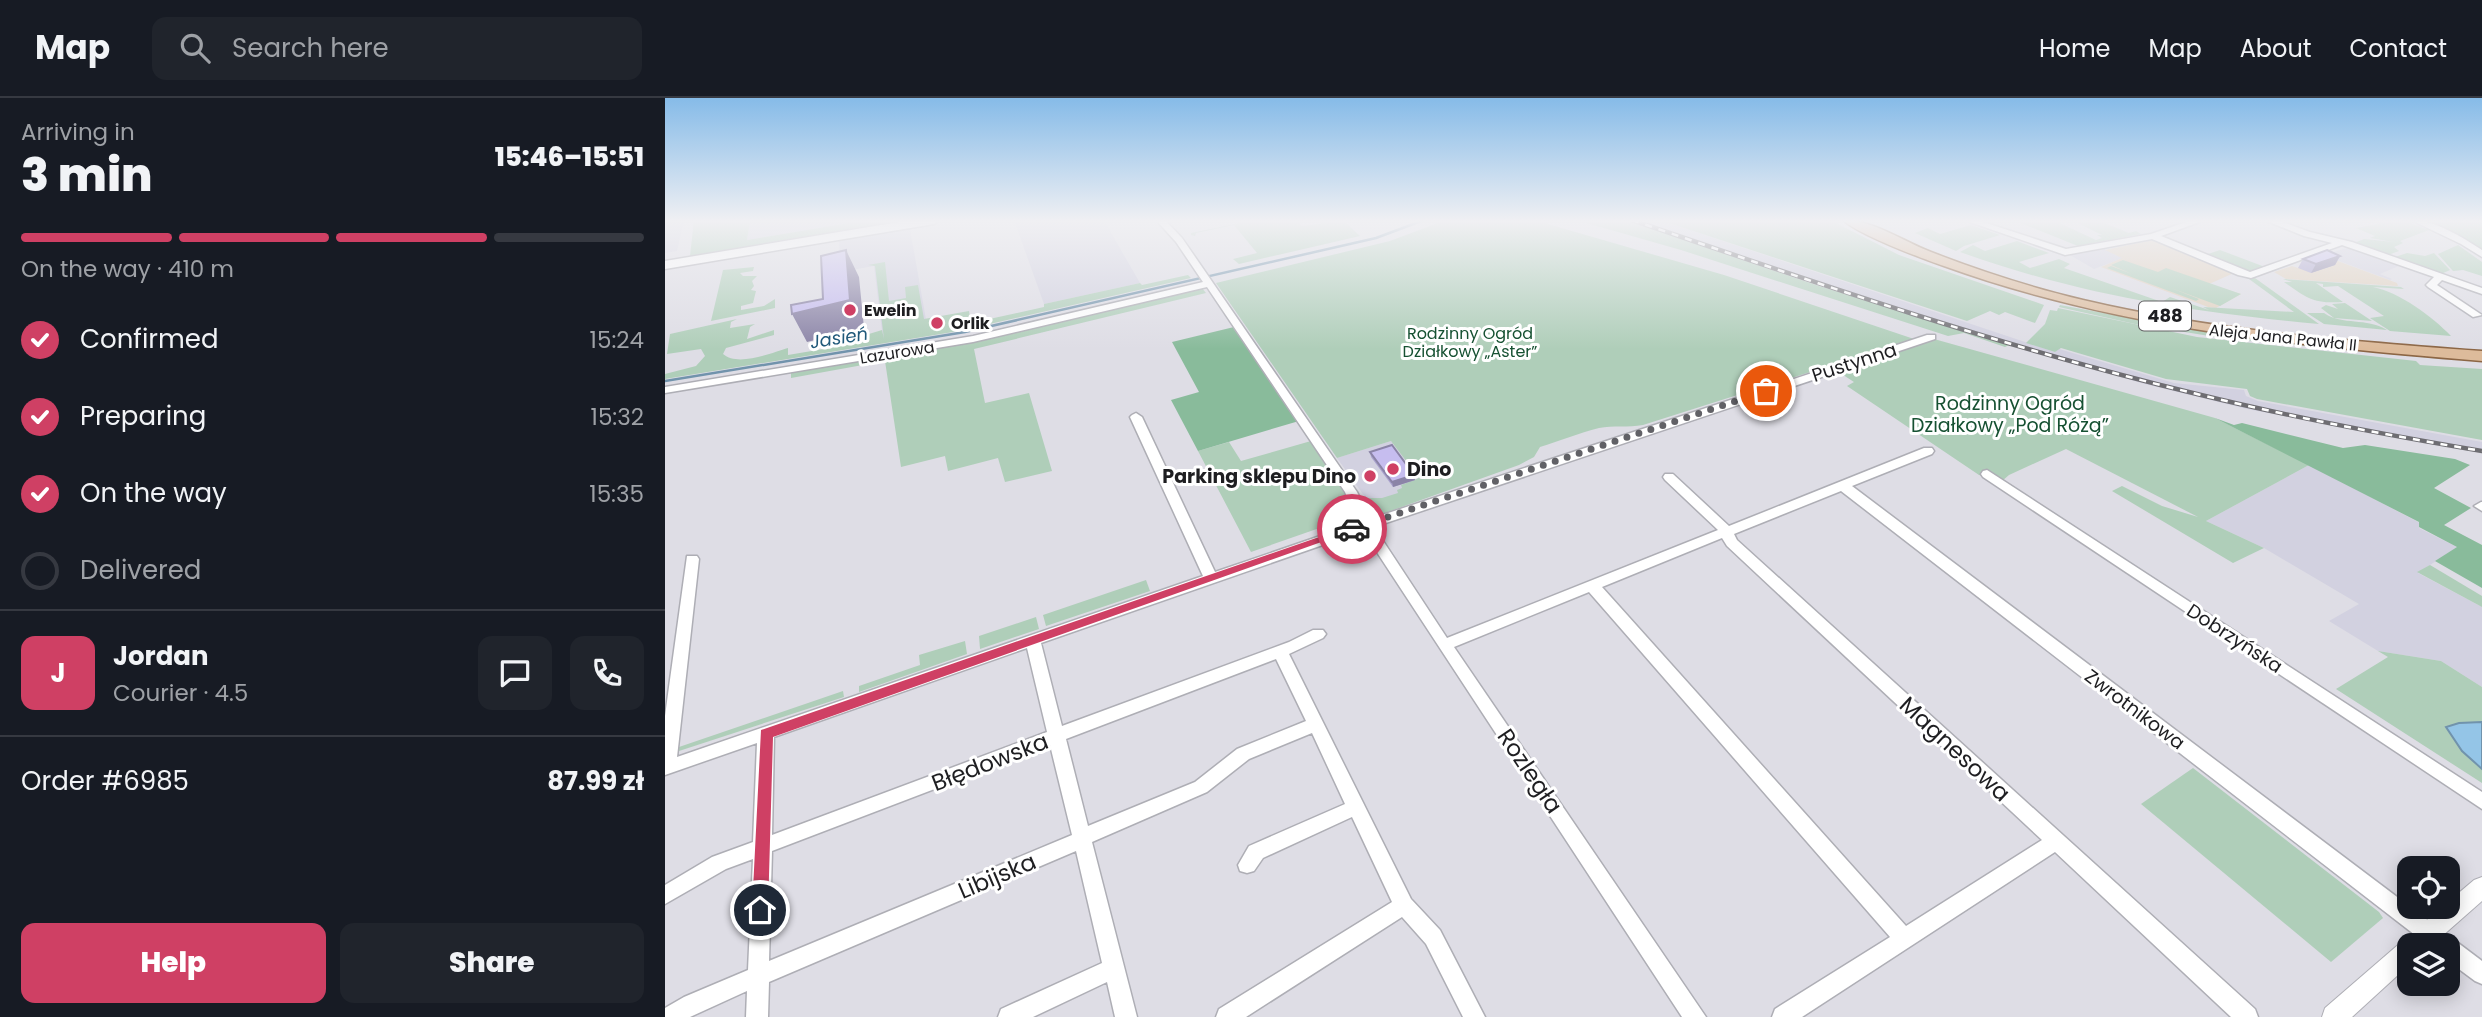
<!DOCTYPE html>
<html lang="en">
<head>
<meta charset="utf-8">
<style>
	body { margin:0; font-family:Poppins,sans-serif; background:#20242c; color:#f1f3f6; height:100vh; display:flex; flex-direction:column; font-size:26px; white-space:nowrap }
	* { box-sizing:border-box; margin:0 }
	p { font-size:23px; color:#9ea1a6 }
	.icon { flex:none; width:38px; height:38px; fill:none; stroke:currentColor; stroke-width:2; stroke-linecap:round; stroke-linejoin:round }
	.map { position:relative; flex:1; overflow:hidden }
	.side { display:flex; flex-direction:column; background:#171b24; width:665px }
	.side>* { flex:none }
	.tools { position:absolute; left:1732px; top:758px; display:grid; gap:14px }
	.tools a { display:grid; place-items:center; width:63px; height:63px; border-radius:14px; background:#171b24; box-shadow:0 4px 18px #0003; font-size:35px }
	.pin { position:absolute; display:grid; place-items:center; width:60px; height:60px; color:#fff; margin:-30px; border:4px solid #fff; border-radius:50%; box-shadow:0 2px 7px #0007 }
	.courier { position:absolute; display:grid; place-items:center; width:70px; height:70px; margin:-35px; border:5px solid #cf4064; border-radius:50%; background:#fff; color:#222; box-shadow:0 2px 9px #0007 }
	.headline em { font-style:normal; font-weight:800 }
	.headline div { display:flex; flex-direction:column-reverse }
	.headline { display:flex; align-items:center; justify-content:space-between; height:119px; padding:0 21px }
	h1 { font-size:46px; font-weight:800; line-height:52px }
	.bar { display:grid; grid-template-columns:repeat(4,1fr); gap:10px 7px; align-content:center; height:84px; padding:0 21px }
	.bar i { height:9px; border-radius:5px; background:#363941 }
	.bar .on { background:#cf4064 }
	.bar p { grid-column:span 4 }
	.line { display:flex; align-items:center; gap:18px; padding:0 21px; border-top:2px solid #363941 }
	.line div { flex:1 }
	.round { display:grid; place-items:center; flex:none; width:74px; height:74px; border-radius:14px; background:#20242c }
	ol { padding:0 21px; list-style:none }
	li { display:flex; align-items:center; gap:21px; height:77px }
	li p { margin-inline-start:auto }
	li .icon { padding:7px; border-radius:50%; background:#cf4064; color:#fff; stroke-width:4 }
	li:last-child { color:#9ea1a6 }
	li i { width:38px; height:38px; border:4px solid #363941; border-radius:50% }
	.action { display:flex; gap:14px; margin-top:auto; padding:14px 21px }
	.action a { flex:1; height:80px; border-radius:14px; background:#cf4064; color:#fff; font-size:28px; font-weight:800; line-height:80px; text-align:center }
	.action a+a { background:#20242c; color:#f1f3f6 }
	header { display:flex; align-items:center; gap:42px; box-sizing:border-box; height:98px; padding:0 35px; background:#171b24; border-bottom:2px solid #363941 }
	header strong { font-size:33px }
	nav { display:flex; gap:38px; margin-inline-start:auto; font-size:24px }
	.search { width:490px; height:63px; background:#20242c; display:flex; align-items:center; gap:18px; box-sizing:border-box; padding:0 24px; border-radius:14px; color:#9ea1a6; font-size:26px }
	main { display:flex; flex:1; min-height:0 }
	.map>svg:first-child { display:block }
</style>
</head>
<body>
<header>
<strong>Map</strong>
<div class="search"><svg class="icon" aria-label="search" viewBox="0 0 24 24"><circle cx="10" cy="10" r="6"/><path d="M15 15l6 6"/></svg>Search here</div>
<nav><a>Home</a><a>Map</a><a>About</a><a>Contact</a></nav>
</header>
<main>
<section class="side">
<div class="headline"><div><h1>3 min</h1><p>Arriving in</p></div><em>15:46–15:51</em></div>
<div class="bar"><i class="on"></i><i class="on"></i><i class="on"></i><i></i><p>On the way · 410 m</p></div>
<ol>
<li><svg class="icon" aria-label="check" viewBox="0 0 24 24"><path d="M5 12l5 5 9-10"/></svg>Confirmed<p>15:24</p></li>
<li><svg class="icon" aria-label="check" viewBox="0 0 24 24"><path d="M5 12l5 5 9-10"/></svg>Preparing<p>15:32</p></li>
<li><svg class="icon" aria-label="check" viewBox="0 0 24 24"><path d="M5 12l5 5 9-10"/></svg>On the way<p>15:35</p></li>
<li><i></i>Delivered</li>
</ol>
<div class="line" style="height:126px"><b class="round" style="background:#cf4064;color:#fff">J</b><div><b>Jordan</b><p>Courier · 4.5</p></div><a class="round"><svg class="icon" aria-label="chat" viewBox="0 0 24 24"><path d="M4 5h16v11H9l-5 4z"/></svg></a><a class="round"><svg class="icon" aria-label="phone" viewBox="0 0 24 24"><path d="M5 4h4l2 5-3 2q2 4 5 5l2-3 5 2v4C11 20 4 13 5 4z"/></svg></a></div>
<div class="line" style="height:91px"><div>Order #6985</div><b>87.99 zł</b></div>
<div class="action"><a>Help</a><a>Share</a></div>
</section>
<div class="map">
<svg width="1817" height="919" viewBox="0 0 1817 919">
	<rect width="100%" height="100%" fill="#dedde5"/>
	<!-- built -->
	<g fill="#d2d1e0">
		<path d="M0 122H19L12 153 0 155Z"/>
		<path d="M85 122H202L82 142Z"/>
		<path d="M349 122H458L441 126 475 185 379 206Z"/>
		<path d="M961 122H995L1390 254 1394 251 1509 285 1579 292 1581 298 1593 303 1817 344V355L1582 311 1476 285 1151 187Z"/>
		<path d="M233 131H245L263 233 218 241 209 168 175 174 174 141Z"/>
		<path d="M1686 149 1736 167 1715 176 1727 181 1725 182 1658 157Z"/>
		<path d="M1439 151 1458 160 1429 171 1405 157Z"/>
		<path d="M726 343 761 388 705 406 672 360Z"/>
		<path d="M1644 367 1755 425 1754 430 1792 449 1753 475 1817 509V589L1776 563 1713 553 1664 523 1694 506 1599 450 1541 423Z"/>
	</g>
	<!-- education -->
	<g fill="#e1d2c0">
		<path d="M1488 142 1569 175 1544 186 1576 196 1551 210 1543 209 1436 169 1457 160 1440 152Z"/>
		<path d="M1662 159 1732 185 1733 188 1621 181 1609 174 1627 168 1633 170Z"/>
	</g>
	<!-- green -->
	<g fill="#afceb9">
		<path d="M29 122H85L82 142 202 122H238L25 158Z"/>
		<path d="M573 122H631L637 128 679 123 695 138 574 166 568 161 592 155 569 127 531 135 530 138 526 137V135L575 125Z"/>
		<path d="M781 122H869L1059 177 1249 241 978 327C963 330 948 327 934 330 914 335 894 343 875 349L869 359 854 367 717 416 708 412 702 400H717L733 395 732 392 737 390 736 387 754 380 726 343 672 360 551 185 725 143Z"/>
		<path d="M911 122H961L1151 187 1344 247 1340 249 1299 235 1283 238 1016 152Z"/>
		<path d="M995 122H1165L1234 157 1379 207 1370 225 1340 214 1334 217 1325 213 1302 223Z"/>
		<path d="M1348 122H1388L1431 142 1437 140 1432 137H1437L1407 122H1432L1464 135 1471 133 1476 136 1413 148Z"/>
		<path d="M1736 122 1764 132 1735 143 1738 145 1729 149 1734 153 1723 157 1689 145 1699 141 1729 144 1705 140 1710 138 1691 130Z"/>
		<path d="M1755 122H1817V153Z"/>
		<path d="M1306 127 1335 137 1299 148 1291 153 1250 135 1263 130 1275 136Z"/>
		<path d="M1352 143 1384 155 1354 164 1365 170 1394 161 1405 166 1399 170 1497 204 1505 199 1544 212 1538 209 1629 214 1584 181 1574 177 1590 180 1654 226C1525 214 1419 198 1295 154L1308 147 1320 153Z"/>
		<path d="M1793 147 1817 164V178L1798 172 1788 173 1773 156Z"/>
		<path d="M1555 152 1600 169 1584 174 1540 157Z"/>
		<path d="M1742 155 1760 158 1769 155 1785 172 1776 176 1730 159Z"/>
		<path d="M1458 162 1493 174 1501 170 1576 196 1555 208 1506 190 1534 201 1531 203 1442 170 1446 168 1467 176 1446 167Z"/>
		<path d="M220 164 224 203 241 200 240 189 253 187 259 221 304 213 306 225 379 209V206L475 185 477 187 523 177 526 180 294 233 0 281V276L31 268 40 258 36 251 2 256 5 236 72 221 66 224 65 230 90 226 85 229 82 241 109 232V237L61 250 58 256C73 269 106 255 123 250V257L194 245V239L217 232 219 241 210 168 203 167Z"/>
		<path d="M89 169 88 173 75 175 78 178H92L87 183 89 188 86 192 91 193 88 205 76 208V212L99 208 110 201V210L46 223 58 172Z"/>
		<path d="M1618 181 1736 189 1739 191 1708 189C1734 194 1768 219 1786 238L1725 233 1705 220 1719 218 1673 188 1658 189V186L1651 185 1678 204C1649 206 1642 200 1619 184H1627Z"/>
		<path d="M537 190 541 195 309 251 320 305 364 295 387 373 340 384 333 360 283 373 280 358 236 369 220 263 126 280V274L307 245Z"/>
		<path d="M1680 205 1707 223 1669 220 1656 210 1661 207 1673 211 1667 206Z"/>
		<path d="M1395 207 1558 237 1787 262 1557 240 1470 226 1394 209Z"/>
		<path d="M1393 210 1532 239 1751 263 1755 267 1817 271V342L1592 301 1585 298 1582 291 1501 281 1396 250 1390 254 1361 245 1380 226 1385 212 1392 213Z"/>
		<path d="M1659 215C1678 228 1701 219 1722 232L1659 226 1642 215Z"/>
		<path d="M1269 241 1550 320 1644 367 1541 423 1599 450 1568 465 1447 393 1457 388 1497 408 1533 419 1401 351 1344 377 1337 383 1314 377 1182 288 1189 284 1172 273Z"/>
		<path d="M646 343 687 407 689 418 586 454 533 353 564 344 576 363Z"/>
		<path d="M1765 467 1817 498V509L1752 474Z"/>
		<path d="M481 482 485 493 381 528 378 517Z"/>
		<path d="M371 519 374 531 315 551 314 538Z"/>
		<path d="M300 543 302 556 194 594V588L255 567 254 557Z"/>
		<path d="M1713 553 1776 563 1817 589V685L1671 591 1723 559Z"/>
		<path d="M178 593 179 599 14 653V649Z"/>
		<path d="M1528 670 1714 814 1718 820 1666 864 1476 706Z"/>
	</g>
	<!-- forest -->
	<g fill="#89bb9b">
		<path d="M569 229 634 323 533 353 506 302 534 294 507 244Z"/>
		<path d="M1550 320 1569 327 1577 325 1678 350 1700 347 1790 361 1805 367 1769 390 1806 410 1779 427 1817 447V490L1770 463 1792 449 1754 429V424Z"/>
	</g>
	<!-- water -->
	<path fill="#94c5e7" stroke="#7193ac" stroke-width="2" d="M1817 624V671L1797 653 1781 629 1794 625Z"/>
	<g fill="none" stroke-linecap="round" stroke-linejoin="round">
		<!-- stream -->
		<path stroke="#7193ac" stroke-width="2.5" d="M0 283 300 234 711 140 759 122"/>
		<defs>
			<g id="minor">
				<path d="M491 122H500L517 140 692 394 705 421 1262 237H1270V241L709 429 782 540 1053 432 1000 382 998 379 1000 376H1008L1064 428 1259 350H1267L1269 353 1267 356 1187 388 1817 863V886L1810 883 1783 863V847H1763L1176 393 1069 436 1072 442 1590 911 1593 919H1566L1390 754 1137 919H1107L1110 911 1225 839 924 494 789 549 1041 919H1017L698 433 376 545 397 628 624 544 648 532H658L661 536 658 540 624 556 746 801 775 832 820 919H798L761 846 737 819 581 919H551L554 911 727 804 687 719 598 760 589 773 582 775 575 773 573 767 584 748 680 706 647 635 584 661 542 694 427 744 472 919H450L442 884 368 919H333L336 911 437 865 411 753 104 884 103 919H81L82 893 25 919H0V910L19 899 83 872 88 761 61 771 0 806V787L47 759 88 744 92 645 0 677V618L22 458H32L34 461 12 659 538 478 465 319 467 317 471 315 477 319 550 474 693 425 680 394 542 189 308 244 0 295V289L308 238 538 184 511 144ZM1057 440 1062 448 1377 742 1241 828 937 489ZM362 550 382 634 107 737 109 639ZM611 561 641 623 572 651 530 684 423 728 401 641ZM385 647 407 737 104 863 107 753Z"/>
				<path d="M1299 122H1312L1401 151 1486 136 1527 122H1540L1496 138 1585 174 1667 145 1639 138 1599 122H1612L1645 134 1687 144 1817 190V196L1777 182 1772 187 1817 217 1808 219 1763 189 1761 187 1769 179 1677 147 1586 180 1573 177 1487 141 1400 157Z"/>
				<path d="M1746 122C1770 122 1797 139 1817 152V159L1796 146Z"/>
				<path d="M1322 372 1817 694V711L1318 379 1316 376 1318 373Z"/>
				<path d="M1816 404H1817V413L1809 408Z"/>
			</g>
			<path id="tertiary" d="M1817 779V803L1767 847H1745V866L1687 919H1657L1660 910 1778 808H1783V804L1809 782Z"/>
			<path id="secondary" d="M246 122H275L269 126 0 171V163Z"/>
			<path id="primary" d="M1178 122C1209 122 1237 143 1266 154 1315 173 1367 190 1418 202 1549 233 1683 243 1817 253V263C1634 248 1453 231 1279 168 1256 160 1194 137 1178 122Z"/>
		</defs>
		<!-- minor casing -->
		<use href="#minor" stroke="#aeaeb5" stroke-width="3"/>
		<!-- tertiary casing -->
		<use href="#tertiary" stroke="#aeaeb5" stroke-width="2"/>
		<!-- secondary casing -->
		<use href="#secondary" stroke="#aeaeb5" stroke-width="3"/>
		<!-- primary casing -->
		<use href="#primary" stroke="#8c6645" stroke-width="3"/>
		<!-- minor -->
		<use href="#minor" fill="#fff" fill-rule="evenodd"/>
		<!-- tertiary -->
		<use href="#tertiary" fill="#fff" fill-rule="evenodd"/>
		<!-- secondary -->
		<use href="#secondary" fill="#fff" fill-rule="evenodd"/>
		<!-- primary -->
		<use href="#primary" fill="#ddbb9b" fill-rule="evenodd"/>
		<defs>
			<path id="rail" d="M967 122C1153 186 1340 250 1532 296 1626 319 1721 337 1817 353"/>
		</defs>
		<!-- rail casing -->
		<use href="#rail" stroke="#6e6d72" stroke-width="4.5"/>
		<!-- rail -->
		<use href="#rail" stroke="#fff" stroke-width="2.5" stroke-dasharray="7" stroke-linecap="butt"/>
	</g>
	<!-- wall -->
	<g fill="#aaa3ce">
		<path d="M1675 158 1670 167 1646 175 1633 170 1638 161Z"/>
		<path d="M705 354 750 382 728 389 706 359Z"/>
	</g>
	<!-- shaded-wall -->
	<g fill="#8b84a7">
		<path d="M181 152 194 179 199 230 142 244 127 216 185 202Z"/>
		<path d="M1675 158 1670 167 1646 175 1651 166Z"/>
		<path d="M749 377 750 382 728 389 727 384Z"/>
	</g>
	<!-- building -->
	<g fill="#c6bdef" stroke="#8b84a7" stroke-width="2">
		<path d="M181 152 185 202 127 216 126 207 158 201 156 158Z"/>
		<path d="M1662 152 1675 158 1651 166 1638 161Z"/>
		<path d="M727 347 749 377 727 384 705 354Z"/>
	</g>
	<!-- sky -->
	<linearGradient id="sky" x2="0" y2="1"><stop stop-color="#86bbe8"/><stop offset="0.49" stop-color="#f0f0f3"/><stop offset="1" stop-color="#f0f0f3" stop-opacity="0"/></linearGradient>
	<rect width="1817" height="251" fill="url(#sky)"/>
	<!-- route -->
	<path fill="#cf4064" d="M683 429 693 431 108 639 103 812 101 817 95 819 90 817 87 812 96 632Z"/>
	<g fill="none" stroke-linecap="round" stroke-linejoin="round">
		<!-- done -->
		<path stroke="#616166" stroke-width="7" stroke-dasharray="0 12.6" d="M687 431 1101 293"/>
	</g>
	<!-- markers -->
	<g fill="#cf4064" stroke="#fff" stroke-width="2.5">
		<circle cx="185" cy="212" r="7"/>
		<circle cx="272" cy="225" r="7"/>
		<circle cx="728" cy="371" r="7"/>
		<circle cx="705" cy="378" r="7"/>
	</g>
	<g text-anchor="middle" stroke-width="6" stroke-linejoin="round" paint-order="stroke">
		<!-- far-poi labels -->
		<g font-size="16" font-weight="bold" fill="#1e1e21" stroke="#fff" text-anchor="start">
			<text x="199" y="218">Ewelin</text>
			<text x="286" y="231">Orlik</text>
		</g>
		<!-- far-park labels -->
		<g font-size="16" fill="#165132" stroke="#fff">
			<text x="805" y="241">Rodzinny Ogród<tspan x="805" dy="18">Działkowy „Aster”</tspan></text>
		</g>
		<!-- far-street labels -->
		<g font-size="16" fill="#1e1e21" stroke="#fff">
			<text transform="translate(1618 239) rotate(6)" y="6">Aleja Jana Pawła II</text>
			<text transform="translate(232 254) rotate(-9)" y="6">Lazurowa</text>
		</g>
		<!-- shield labels -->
		<rect fill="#fff" stroke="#626264" stroke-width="2" x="1474" y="203.5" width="52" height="29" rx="5"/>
		<g font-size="18" font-weight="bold" fill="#1e1e21">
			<text x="1500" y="224">488</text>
		</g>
		<!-- far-water labels -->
		<g font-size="18" font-style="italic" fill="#20597a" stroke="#fff">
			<text transform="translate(174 240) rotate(-9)" y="6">Jasień</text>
		</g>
		<!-- street labels -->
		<g font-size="19" fill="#1e1e21" stroke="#fff">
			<text transform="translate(1189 264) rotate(-18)" y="7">Pustynna</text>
			<text transform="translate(1570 540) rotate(33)" y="7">Dobrzyńska</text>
			<text transform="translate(1470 611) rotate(37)" y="7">Zwrotnikowa</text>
		</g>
		<!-- park labels -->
		<g font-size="19" fill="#165132" stroke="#fff">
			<text x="1345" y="312">Rodzinny Ogród<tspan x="1345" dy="22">Działkowy „Pod Różą”</tspan></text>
		</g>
		<!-- poi labels -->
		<g font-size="19" font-weight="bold" fill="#1e1e21" stroke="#fff" text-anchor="start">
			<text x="742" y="378">Dino</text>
			<text x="691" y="385" text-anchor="end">Parking sklepu Dino</text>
		</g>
		<!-- near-street labels -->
		<g font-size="23" fill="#1e1e21" stroke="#fff">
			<text transform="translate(1290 651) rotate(43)" y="8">Magnesowa</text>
			<text transform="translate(325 664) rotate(-21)" y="8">Błędowska</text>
			<text transform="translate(865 673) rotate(56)" y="8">Rozległa</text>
			<text transform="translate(332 778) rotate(-23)" y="8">Libijska</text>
		</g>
	</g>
</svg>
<div class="tools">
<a><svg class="icon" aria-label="locate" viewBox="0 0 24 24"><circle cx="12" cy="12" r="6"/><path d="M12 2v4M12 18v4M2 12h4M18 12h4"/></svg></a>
<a><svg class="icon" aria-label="layers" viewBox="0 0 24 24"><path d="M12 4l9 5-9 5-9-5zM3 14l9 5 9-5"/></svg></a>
</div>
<div class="pin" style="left:1101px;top:293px;background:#ea580c"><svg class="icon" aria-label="bag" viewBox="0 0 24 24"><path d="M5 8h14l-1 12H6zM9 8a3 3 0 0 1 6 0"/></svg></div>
<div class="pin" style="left:95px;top:812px;background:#1f2937"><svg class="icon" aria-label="home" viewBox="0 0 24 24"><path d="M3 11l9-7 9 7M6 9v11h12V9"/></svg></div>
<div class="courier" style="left:687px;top:431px"><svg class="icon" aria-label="car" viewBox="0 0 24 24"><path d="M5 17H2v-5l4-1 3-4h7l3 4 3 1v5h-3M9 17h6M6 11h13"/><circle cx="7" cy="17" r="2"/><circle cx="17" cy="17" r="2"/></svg></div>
</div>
</main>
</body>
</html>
